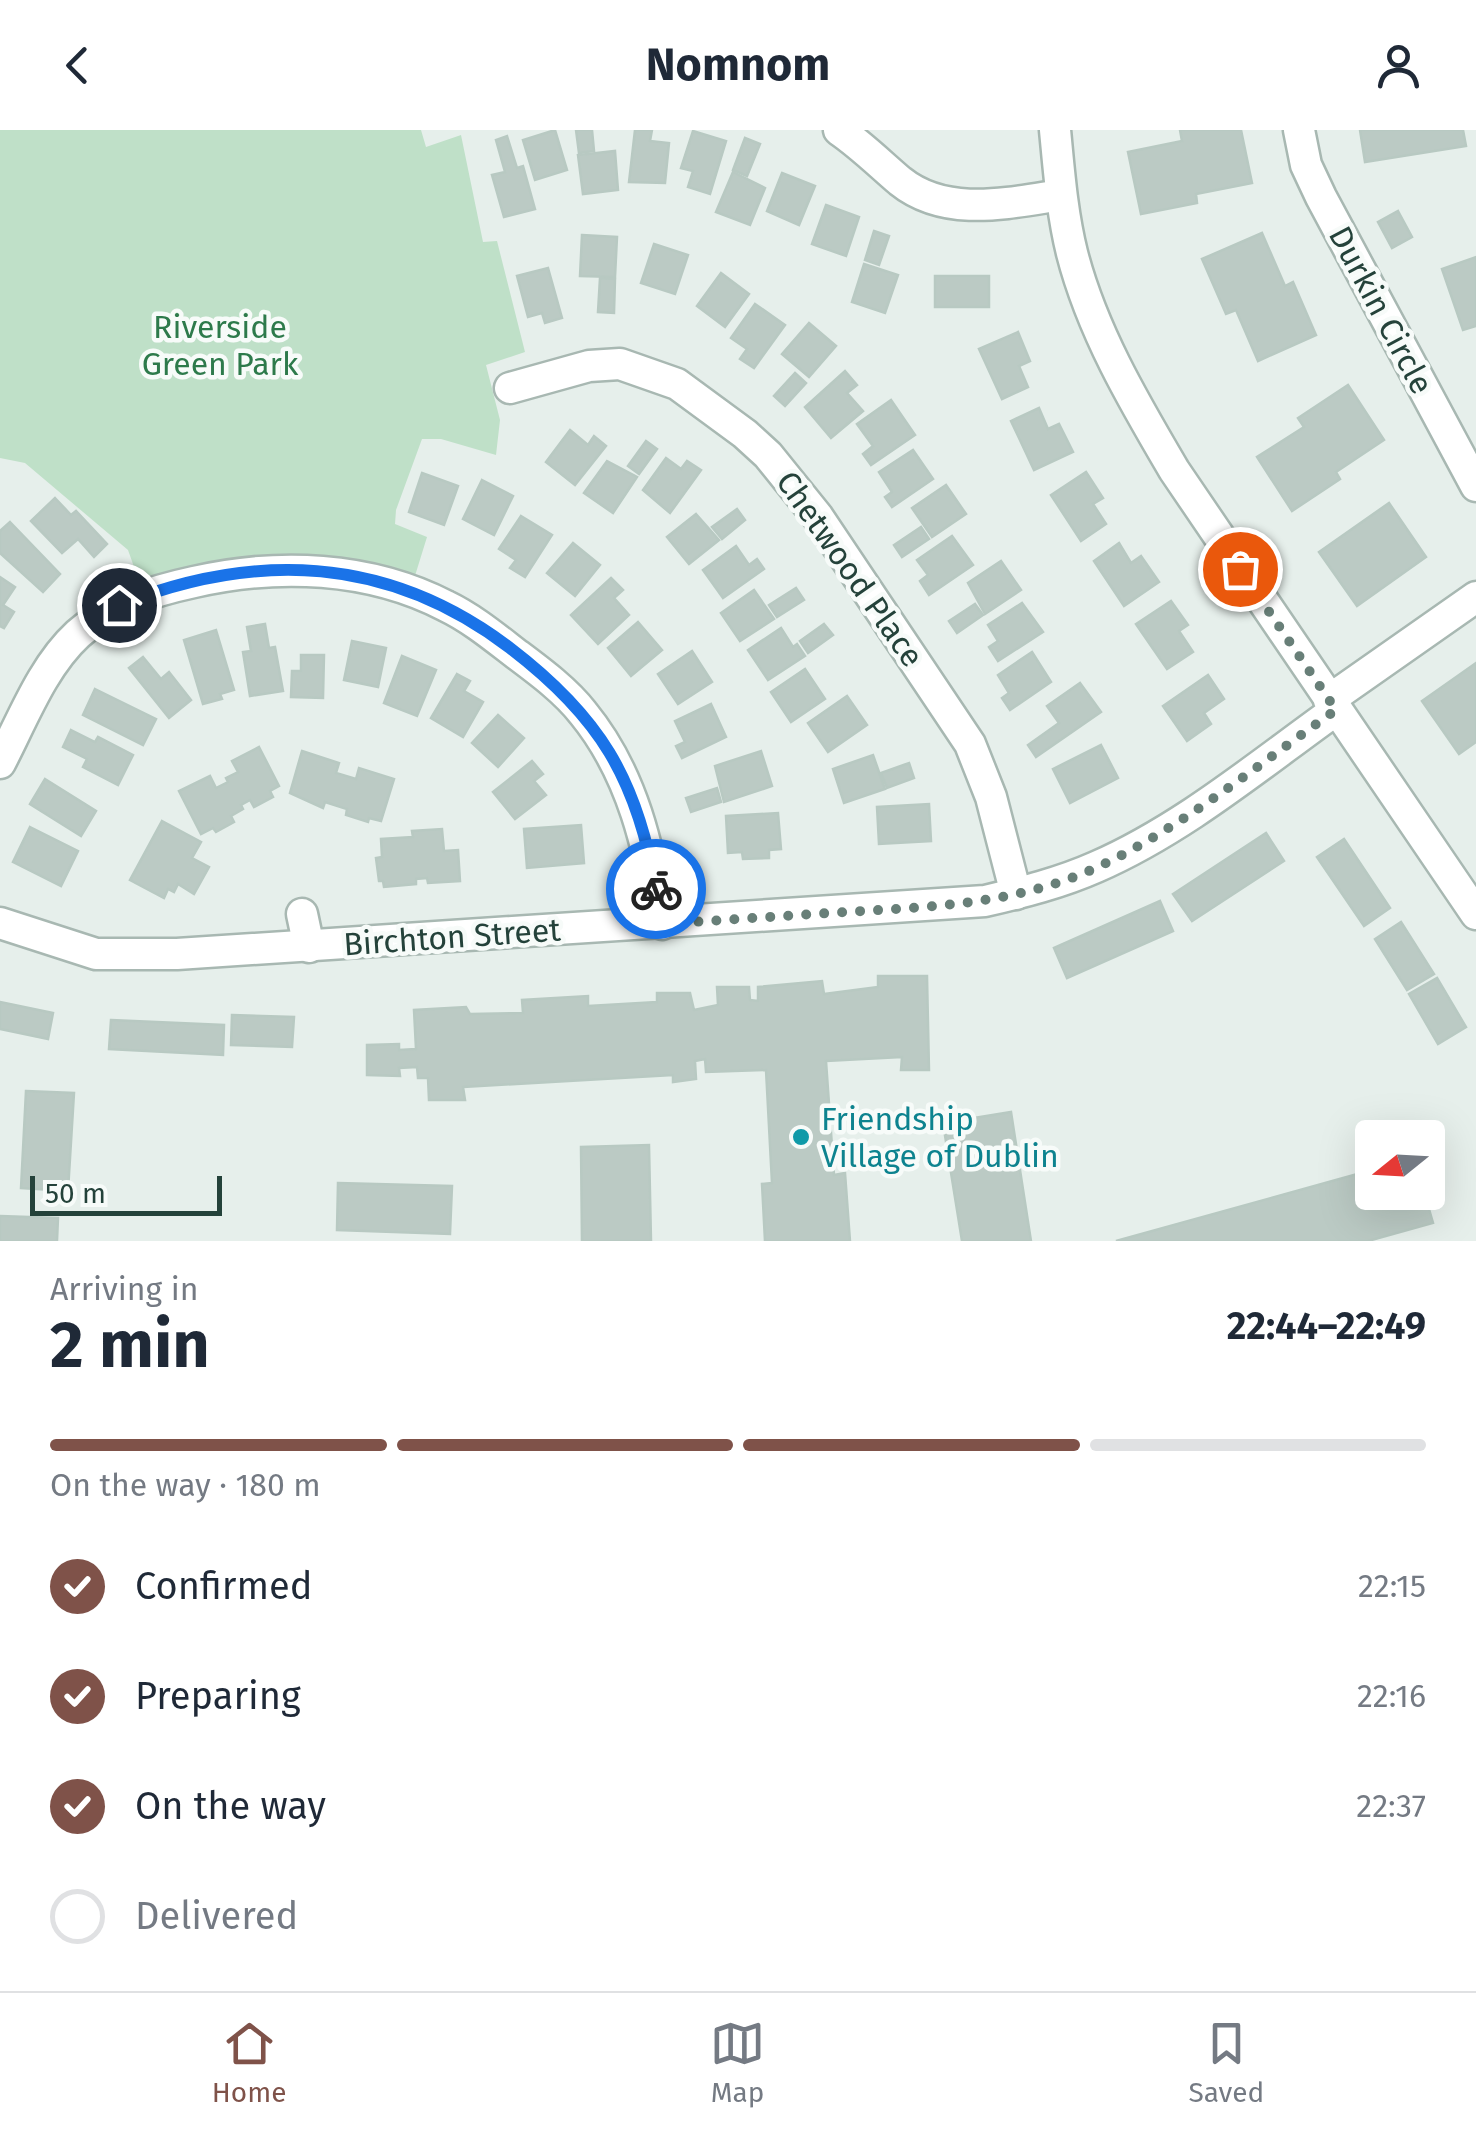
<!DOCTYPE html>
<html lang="en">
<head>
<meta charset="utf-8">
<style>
	body { margin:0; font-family:"Fira Sans",sans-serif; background:#f6f6f7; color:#1f2937; height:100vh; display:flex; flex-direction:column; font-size:38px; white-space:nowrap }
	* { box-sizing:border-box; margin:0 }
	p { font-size:32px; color:#747a83 }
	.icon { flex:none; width:55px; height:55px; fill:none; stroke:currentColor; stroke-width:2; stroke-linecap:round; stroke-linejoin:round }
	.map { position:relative; height:1111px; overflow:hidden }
	.side { display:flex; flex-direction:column; background:#fff; flex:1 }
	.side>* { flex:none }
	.needle { width:65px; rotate:252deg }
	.tools { position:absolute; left:1355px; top:990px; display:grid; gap:20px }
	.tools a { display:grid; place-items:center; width:90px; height:90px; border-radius:10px; background:#fff; box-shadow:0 10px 40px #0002; font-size:50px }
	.scale { position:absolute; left:30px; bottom:25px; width:192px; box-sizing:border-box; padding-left:10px; border:5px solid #24423a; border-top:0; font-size:28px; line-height:35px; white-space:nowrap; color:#24423a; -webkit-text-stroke:8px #f7fbf9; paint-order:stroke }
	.pin { position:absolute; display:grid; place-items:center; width:85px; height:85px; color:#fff; margin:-42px; border:5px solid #fff; border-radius:50%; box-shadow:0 2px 10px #0007 }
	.courier { position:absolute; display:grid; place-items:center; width:100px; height:100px; margin:-50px; border:8px solid #1a73e8; border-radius:50%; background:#fff; color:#222; box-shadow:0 2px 12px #0007 }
	.overview em { font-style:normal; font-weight:700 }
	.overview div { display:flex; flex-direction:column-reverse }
	.overview { display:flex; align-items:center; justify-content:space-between; height:170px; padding:0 50px }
	h1 { font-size:65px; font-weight:700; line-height:75px }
	.bar { display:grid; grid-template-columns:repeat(4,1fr); gap:15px 10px; align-content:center; height:120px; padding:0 50px }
	.bar i { height:12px; border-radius:8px; background:#e0e1e3 }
	.bar .selected { background:#7f5249 }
	.bar p { grid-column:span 4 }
	ol { padding:0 50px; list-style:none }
	li { display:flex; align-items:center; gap:30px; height:110px }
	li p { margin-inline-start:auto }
	li .icon { padding:10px; border-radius:50%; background:#7f5249; color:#fff; stroke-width:4 }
	li:last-child { color:#747a83 }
	li i { width:55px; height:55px; border:5px solid #e0e1e3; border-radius:50% }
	header { display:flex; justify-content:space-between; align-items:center; height:130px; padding:0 50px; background:#fff; font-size:45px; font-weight:700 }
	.tabs { display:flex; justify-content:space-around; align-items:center; height:140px; border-top:2px solid #e0e1e3; background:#fff; font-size:28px; color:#747a83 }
	.tabs a { display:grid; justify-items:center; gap:5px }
	.tabs .selected { color:#7f5249 }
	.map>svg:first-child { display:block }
</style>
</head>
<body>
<header><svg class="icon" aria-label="back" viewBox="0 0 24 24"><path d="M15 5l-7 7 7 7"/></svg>Nomnom<svg class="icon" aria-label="person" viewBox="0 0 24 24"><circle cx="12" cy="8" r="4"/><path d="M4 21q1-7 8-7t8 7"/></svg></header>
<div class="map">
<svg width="1476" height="1111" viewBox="0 0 1476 1111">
	<rect width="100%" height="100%" fill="#e6efeb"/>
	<!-- green -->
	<path fill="#bfe0c8" d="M0 0H421L426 17 461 5 483 112 497 111 525 222 486 235 500 290 496 325 441 309H422L396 380 395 394 427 407 414 449C325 409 230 429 138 448L128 420 25 333 0 328Z"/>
	<!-- building -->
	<g fill="#bbcac4" stroke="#b8c9c2" stroke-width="2.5">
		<path d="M555 0 567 40 535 50 523 10Z"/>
		<path d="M576 0H592L594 21 579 23Z"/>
		<path d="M635 0H652L650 11 669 13 665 53 629 52Z"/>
		<path d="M1180 0H1241L1252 53 1196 64 1197 73 1141 84 1128 22 1182 11Z"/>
		<path d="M1360 0H1463L1466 16 1365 32Z"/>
		<path d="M693 1 726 11 710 64 688 57 693 41 681 38Z"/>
		<path d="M507 6 517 38 523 36 535 79 504 87 492 45 505 42 496 10Z"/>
		<path d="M745 8 760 14 747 46 733 40Z"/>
		<path d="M615 21 618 60 583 64 578 25Z"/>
		<path d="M733 42 765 58 750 95 716 82Z"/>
		<path d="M782 43 815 56 799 95 767 81Z"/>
		<path d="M826 75 859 87 846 126 812 114Z"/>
		<path d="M1398 81 1412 107 1392 118 1378 92Z"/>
		<path d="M874 101 889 106 879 135 865 130Z"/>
		<path d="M1262 103 1285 156 1293 152 1316 205 1258 231 1236 180 1226 184 1202 129Z"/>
		<path d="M582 105 617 107 615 147 580 146Z"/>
		<path d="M654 114 688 125 675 164 641 153Z"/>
		<path d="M1476 127V196L1463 200 1442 139Z"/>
		<path d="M864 134 898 145 885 183 852 172Z"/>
		<path d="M548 138 562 188 545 193 542 183 528 187 517 146Z"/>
		<path d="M721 143 749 164 725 197 697 176Z"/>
		<rect x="935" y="146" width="54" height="31"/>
		<path d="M600 148 615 149 614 183 598 182Z"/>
		<path d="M755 174 785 195 754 238 740 229 747 219 731 208Z"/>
		<path d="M809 193 836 216 809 247 782 224Z"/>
		<path d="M1018 202 1030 231 1019 236 1028 257 1002 269 979 219Z"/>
		<path d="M845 241 857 255 847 263 863 281 831 308 805 277Z"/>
		<path d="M795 243 806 253 785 276 774 266Z"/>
		<path d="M1348 255 1384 310 1336 342 1340 349 1292 381 1257 327 1304 297 1298 288Z"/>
		<path d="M891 270 915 305 871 335 863 324 873 316 857 294Z"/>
		<path d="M1039 278 1048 299 1059 294 1073 322 1034 340 1011 291Z"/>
		<path d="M570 300 588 315 594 306 606 316 575 355 546 332Z"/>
		<path d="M646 311 657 319 639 344 628 336Z"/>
		<path d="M913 320 933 349 892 377 885 367 892 362 879 342Z"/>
		<path d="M666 328 681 339 687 331 701 340 670 383 643 360Z"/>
		<path d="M607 331 637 347 613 383 584 363Z"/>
		<path d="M1086 342 1103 368 1093 374 1106 394 1081 411 1051 365Z"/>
		<path d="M422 343 458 356 444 395 409 382Z"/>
		<path d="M482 350 513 366 494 405 463 389Z"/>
		<path d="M946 355 966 384 932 407 912 378Z"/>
		<path d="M55 368 71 385 76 381 107 414 94 427 78 409 62 423 31 391Z"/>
		<path d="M1389 373 1426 427 1357 476 1319 422Z"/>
		<path d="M737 379 745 390 722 409 712 397Z"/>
		<path d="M696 384 719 410 689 434 667 407Z"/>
		<path d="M521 386 552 405 525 447 510 438 516 430 499 419Z"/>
		<path d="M10 392 60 444 43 462 0 423V401Z"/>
		<path d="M921 397 929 409 902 427 894 415Z"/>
		<path d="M952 406 973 435 929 465 920 451 928 445 917 430Z"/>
		<path d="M573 413 600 435 575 466 547 443Z"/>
		<path d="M1119 413 1131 433 1141 426 1159 452 1124 476 1094 431Z"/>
		<path d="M736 416 749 435 757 429 764 439 723 468 703 440Z"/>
		<path d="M1001 431 1021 460 985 484 968 453Z"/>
		<path d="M0 447 15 457 3 475 14 482 4 498 0 496Z"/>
		<path d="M611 448 623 460 614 468 629 485 598 514 571 485Z"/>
		<path d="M796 458 804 470 777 487 769 475Z"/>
		<path d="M754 460 774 489 740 511 721 483Z"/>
		<path d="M1171 471 1188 495 1179 501 1193 522 1167 539 1136 494Z"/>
		<path d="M1022 473 1043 502 998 531 989 517 998 511 988 495Z"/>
		<path d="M975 474 983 485 957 503 949 491Z"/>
		<path d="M638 492 662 520 631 546 608 518Z"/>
		<path d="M265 494 269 518 275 517 283 561 250 566 243 522 251 521 247 497Z"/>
		<path d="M824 494 833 505 808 523 800 511Z"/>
		<path d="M781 498 793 517 797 514 805 526 768 550 748 520Z"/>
		<path d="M216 500 234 560 220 564 222 569 203 574 184 510Z"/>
		<path d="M352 511 386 518 378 557 344 550Z"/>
		<path d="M692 521 712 552 678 574 658 544Z"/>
		<path d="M1032 522 1051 552 1010 580 1002 568 1009 563 998 545Z"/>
		<path d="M301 525H324L323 568 291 567 292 541H301Z"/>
		<path d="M402 526 436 540 417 586 384 573Z"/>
		<path d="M143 527 161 549 169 542 191 570 169 588 129 538Z"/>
		<path d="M1476 533V612L1459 624 1422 571Z"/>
		<path d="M805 539 825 569 791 592 771 562Z"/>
		<path d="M457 544 470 551 464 561 483 572 463 607 431 588Z"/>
		<path d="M1208 545 1224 569 1204 583 1211 594 1187 611 1163 576Z"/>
		<path d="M1080 553 1101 582 1036 627 1028 615 1059 593 1047 576Z"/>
		<path d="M95 559 156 589 143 615 83 585Z"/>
		<path d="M847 566 867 595 828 622 808 593Z"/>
		<path d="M711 574 726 607 682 628 676 616 685 612 675 591Z"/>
		<path d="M498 585 524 608 498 637 472 613Z"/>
		<path d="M71 600 95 612 98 607 133 625 118 655 83 637 87 629 63 617Z"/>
		<path d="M1101 615 1118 648 1070 673 1053 639Z"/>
		<path d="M259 617 279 656 270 661 273 667 254 677 250 670 241 675 243 679 231 686 234 692 216 702 213 698 201 704 179 661 210 646 216 658 228 652 226 648 238 642 232 631Z"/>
		<path d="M302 621 339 633 336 643 356 649 359 638 394 649 381 691 369 688 368 692 346 685 347 679 325 672 323 678 290 663Z"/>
		<path d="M761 621 772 656 724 672 715 636Z"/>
		<path d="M873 625 885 659 844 673 833 639Z"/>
		<path d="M532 631 543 644 534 651 546 665 515 689 493 662Z"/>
		<path d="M909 633 914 648 887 658 881 643Z"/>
		<path d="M45 649 96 681 81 706 30 674Z"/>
		<path d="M717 658 721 672 691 682 686 668Z"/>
		<path d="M929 674 931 711 879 714 877 677Z"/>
		<path d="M778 683 781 719 769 720V728L743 729 742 722 728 723 726 686Z"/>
		<path d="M162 691 201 712 192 728 209 737 194 764 178 754 174 762 168 759 164 768 130 750Z"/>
		<path d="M581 695 584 733 527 738 524 699Z"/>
		<path d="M30 697 78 721 61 756 13 732Z"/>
		<path d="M442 699 444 721 458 720 460 751 428 753 427 748 416 749V754L384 757 383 751H379L376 728 382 727 381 709 413 707 412 701Z"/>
		<path d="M1266 703 1284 731 1192 791 1173 764Z"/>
		<path d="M1344 709 1390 778 1364 796 1317 727Z"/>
		<path d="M1160 771 1173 801 1067 848 1054 818Z"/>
		<path d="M1401 792 1434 844 1407 860 1375 809Z"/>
		<path d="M878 846H927L929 940H901L902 927 826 931 834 1045 845 1043 850 1111H765L762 1054 772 1053 766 940 706 942 705 929 695 931 696 949 673 952V945L463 957 465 970H429L428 948H418L417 937 399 938 400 946 367 945V915L399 914V920L416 919 414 880 466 877 470 884 523 883 522 870 588 866V876L657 872V863H690L694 880 718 875 717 857H749L750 870 758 871V857L822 851 824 864 878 857Z"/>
		<path d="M1437 848 1466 897 1438 914 1409 864Z"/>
		<path d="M0 872 53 883 48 909 0 899Z"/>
		<path d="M232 885 294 887 292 917 231 915Z"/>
		<path d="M111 890 224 895 223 925 109 919Z"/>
		<path d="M26 961 74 963 68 1061 21 1058Z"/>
		<path d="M1011 982 1031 1111H962L943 993Z"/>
		<path d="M649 1015 651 1111H582L581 1017Z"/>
		<path d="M1372 1040V1062H1424L1433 1093 1368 1111H1116Z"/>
		<path d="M338 1053 452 1056 450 1104 337 1100Z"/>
		<path d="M0 1086 58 1088 57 1111H0Z"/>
	</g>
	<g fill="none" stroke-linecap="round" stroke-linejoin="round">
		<defs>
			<g id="minor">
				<path d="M839 0C861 15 880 34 900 51 946 88 1008 73 1061 65"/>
				<path d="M1055 0C1059 41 1062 83 1072 123 1092 201 1134 272 1174 340L1476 784"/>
				<path d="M1299 0 1306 35 1321 67 1476 356"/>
				<path d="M510 258 589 236 620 234 677 254 745 304 768 325 818 387 970 614 991 667 1016 764"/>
				<path d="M1329 570 1476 467"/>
				<path d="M0 633C22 591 42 537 78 504 111 474 152 461 194 452 277 433 369 436 446 476 471 488 493 506 515 523 539 541 565 560 583 583 633 644 649 719 662 794"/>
				<path d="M302 784 309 817"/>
				<path d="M0 793 96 824H177L985 771C1023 762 1060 753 1096 737 1183 699 1259 635 1336 580"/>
			</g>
		</defs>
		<!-- minor casing -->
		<use href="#minor" stroke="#a8b8b2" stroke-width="35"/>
		<!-- minor -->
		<use href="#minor" stroke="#fff" stroke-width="30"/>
	</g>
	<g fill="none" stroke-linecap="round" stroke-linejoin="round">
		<!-- done -->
		<path stroke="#687f78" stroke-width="10" stroke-dasharray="0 18" d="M656 759 662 794C723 790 784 786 845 782 932 777 1020 774 1100 736 1184 696 1259 634 1336 580L1240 439"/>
		<!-- route -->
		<path stroke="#1a73e8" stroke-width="12" d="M119 475C258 420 389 426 510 518 599 586 637 648 656 759"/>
	</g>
	<!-- markers -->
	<circle fill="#0f9aa8" stroke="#f7fbf9" stroke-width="4" cx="801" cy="1007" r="10"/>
	<g text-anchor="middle" stroke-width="9" stroke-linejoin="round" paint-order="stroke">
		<!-- street labels -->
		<g font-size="32" fill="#24423a" stroke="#f7fbf9">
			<text transform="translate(1381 180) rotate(62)" y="11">Durkin Circle</text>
			<text transform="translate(850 439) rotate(55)" y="11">Chetwood Place</text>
			<text transform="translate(452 807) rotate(-4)" y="11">Birchton Street</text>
		</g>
		<!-- park labels -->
		<g font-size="32" fill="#2d7a4b" stroke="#f7fbf9">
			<text x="220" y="208">Riverside<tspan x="220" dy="37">Green Park</tspan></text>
		</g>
		<!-- culture labels -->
		<g font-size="32" fill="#0d838f" stroke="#f7fbf9" text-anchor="start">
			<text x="821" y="1000">Friendship<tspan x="821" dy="37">Village of Dublin</tspan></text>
		</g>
	</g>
</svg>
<div class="tools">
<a><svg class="needle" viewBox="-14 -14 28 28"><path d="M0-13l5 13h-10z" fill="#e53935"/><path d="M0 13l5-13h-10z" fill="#747a83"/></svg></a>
</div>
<div class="scale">50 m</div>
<div class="pin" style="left:1240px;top:439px;background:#ea580c"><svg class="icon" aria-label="bag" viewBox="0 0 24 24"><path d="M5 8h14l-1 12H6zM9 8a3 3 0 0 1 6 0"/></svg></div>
<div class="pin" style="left:119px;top:475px;background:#1f2937"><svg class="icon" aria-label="home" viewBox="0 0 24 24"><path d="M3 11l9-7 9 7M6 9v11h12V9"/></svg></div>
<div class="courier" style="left:656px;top:759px"><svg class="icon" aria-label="bike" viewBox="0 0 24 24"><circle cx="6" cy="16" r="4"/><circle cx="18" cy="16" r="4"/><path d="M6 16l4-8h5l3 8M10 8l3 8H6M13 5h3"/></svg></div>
</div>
<section class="side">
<div class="overview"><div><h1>2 min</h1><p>Arriving in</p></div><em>22:44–22:49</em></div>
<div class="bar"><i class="selected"></i><i class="selected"></i><i class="selected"></i><i></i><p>On the way · 180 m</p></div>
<ol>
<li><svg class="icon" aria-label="check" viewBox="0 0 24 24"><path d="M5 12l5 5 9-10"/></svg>Confirmed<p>22:15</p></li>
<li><svg class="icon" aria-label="check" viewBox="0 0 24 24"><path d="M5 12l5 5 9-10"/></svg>Preparing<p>22:16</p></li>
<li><svg class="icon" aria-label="check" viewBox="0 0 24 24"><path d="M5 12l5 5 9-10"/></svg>On the way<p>22:37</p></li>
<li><i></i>Delivered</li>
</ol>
</section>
<nav class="tabs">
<a class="selected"><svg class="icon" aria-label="home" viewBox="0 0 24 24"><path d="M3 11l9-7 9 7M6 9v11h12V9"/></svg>Home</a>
<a><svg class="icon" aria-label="map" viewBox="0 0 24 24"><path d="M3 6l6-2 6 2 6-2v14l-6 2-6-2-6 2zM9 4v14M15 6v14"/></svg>Map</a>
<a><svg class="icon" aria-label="saved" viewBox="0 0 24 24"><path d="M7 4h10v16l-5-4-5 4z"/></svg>Saved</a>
</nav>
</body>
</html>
